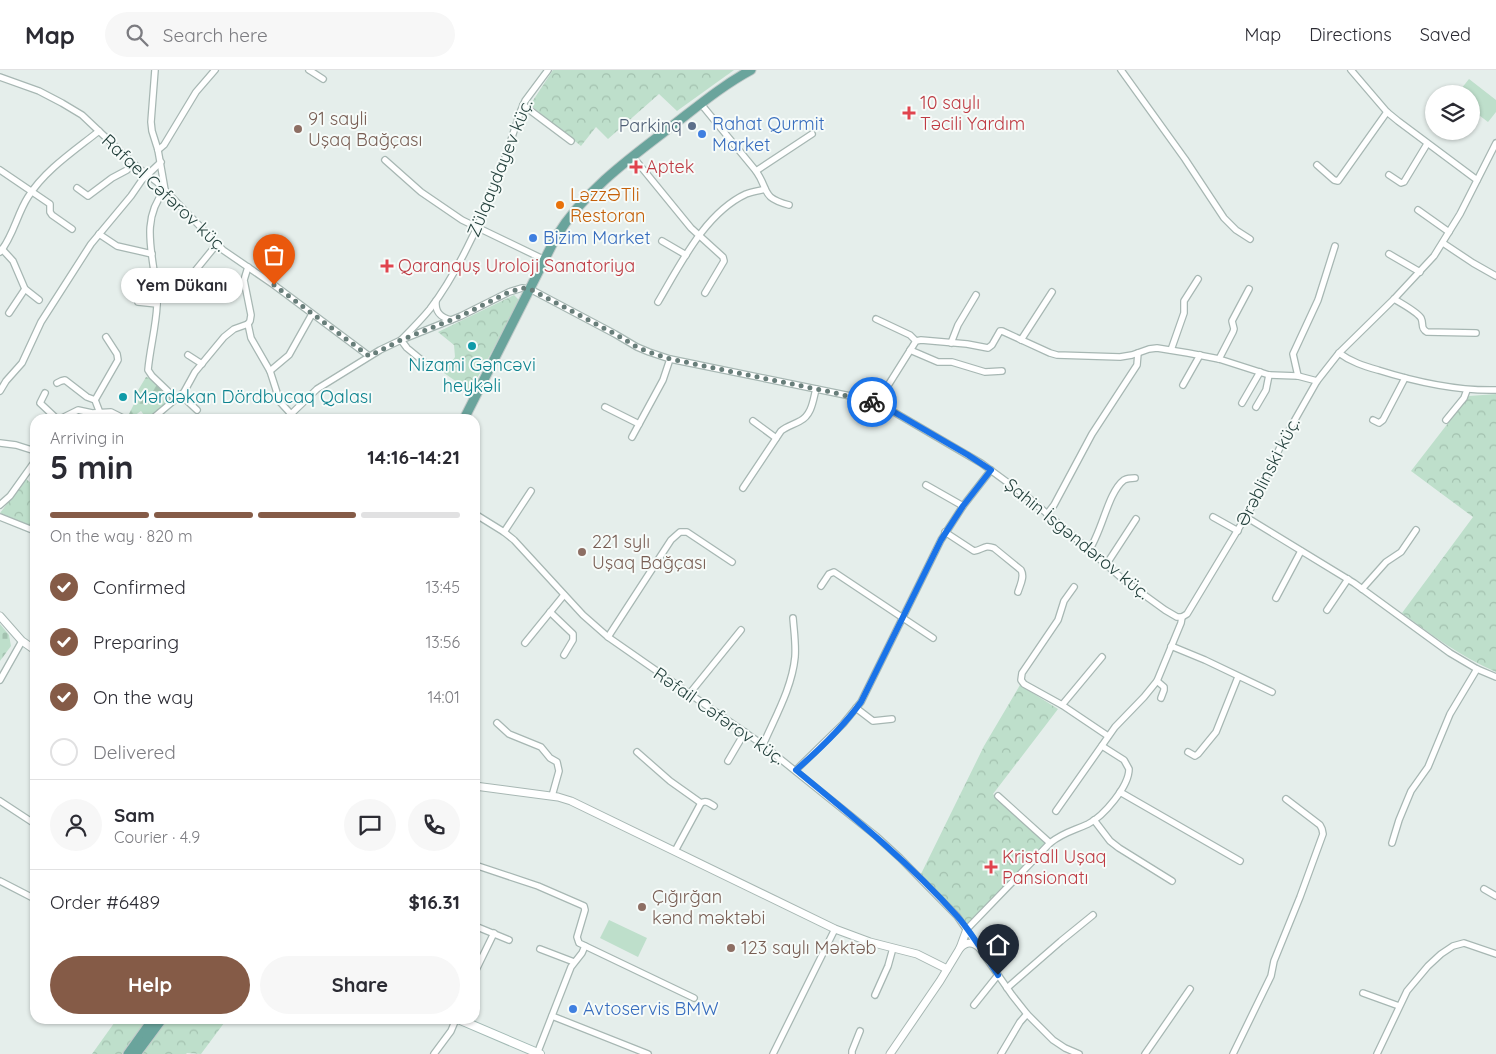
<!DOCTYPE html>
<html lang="en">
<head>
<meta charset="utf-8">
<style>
	body { margin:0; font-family:Quicksand,sans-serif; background:#f7f7f7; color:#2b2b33; height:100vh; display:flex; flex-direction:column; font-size:19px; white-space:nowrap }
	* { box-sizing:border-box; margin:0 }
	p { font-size:16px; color:#7c7c81 }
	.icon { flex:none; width:28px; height:28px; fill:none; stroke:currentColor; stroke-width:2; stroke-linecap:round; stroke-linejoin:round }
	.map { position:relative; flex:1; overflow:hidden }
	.sheet { position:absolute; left:30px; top:344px; width:450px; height:610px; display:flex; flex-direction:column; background:#fff; border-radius:15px; box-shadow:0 1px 4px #0004 }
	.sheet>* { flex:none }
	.controls { position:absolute; left:1425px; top:15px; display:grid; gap:10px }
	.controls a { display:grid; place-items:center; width:55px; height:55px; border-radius:50%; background:#fff; box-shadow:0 1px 4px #0004; font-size:25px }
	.pin { position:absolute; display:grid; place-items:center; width:42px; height:42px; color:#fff; margin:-51px -21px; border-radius:50% 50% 50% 0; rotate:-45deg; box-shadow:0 0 5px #0007 }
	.pin .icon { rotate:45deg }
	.courier { position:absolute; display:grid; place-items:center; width:50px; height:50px; margin:-25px; border:4px solid #1a73e8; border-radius:50%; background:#fff; color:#222; box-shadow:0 1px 6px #0007 }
	.bubble { position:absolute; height:35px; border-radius:18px; background:#fff; box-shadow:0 1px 4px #0004; font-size:16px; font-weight:700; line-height:35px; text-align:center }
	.summary em { font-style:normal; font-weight:700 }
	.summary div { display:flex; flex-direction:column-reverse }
	.summary { display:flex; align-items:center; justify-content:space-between; height:85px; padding:0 20px }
	h1 { font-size:32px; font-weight:700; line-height:38px }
	.bar { display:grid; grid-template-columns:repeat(4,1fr); gap:8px 5px; align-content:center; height:60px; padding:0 20px }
	.bar i { height:6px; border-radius:4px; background:#e1e1e2 }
	.bar .active { background:#855b47 }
	.bar p { grid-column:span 4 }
	.line { display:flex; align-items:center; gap:12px; padding:0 20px; border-top:1px solid #e1e1e2 }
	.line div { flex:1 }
	.round { display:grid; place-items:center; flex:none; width:52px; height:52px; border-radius:26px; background:#f7f7f7 }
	ol { padding:0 20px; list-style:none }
	li { display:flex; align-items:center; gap:15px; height:55px }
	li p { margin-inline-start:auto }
	li .icon { padding:5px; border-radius:50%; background:#855b47; color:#fff; stroke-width:4 }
	li:last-child { color:#7c7c81 }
	li i { width:28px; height:28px; border:2px solid #e1e1e2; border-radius:50% }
	.action { display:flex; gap:10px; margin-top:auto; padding:10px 20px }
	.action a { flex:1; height:58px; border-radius:30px; background:#855b47; color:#fff; font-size:20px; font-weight:700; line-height:58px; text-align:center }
	.action a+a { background:#f7f7f7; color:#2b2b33 }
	header { display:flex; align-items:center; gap:30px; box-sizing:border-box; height:70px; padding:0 25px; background:#fff; border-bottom:1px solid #e1e1e2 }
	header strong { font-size:24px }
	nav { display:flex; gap:28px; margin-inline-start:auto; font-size:18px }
	.search { width:350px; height:45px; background:#f7f7f7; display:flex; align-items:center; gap:12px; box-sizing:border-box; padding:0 18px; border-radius:28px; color:#7c7c81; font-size:19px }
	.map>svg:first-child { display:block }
</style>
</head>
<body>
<header>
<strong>Map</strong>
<div class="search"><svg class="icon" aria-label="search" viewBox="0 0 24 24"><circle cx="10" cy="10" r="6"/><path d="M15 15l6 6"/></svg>Search here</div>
<nav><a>Map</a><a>Directions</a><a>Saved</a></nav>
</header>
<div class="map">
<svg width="1496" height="984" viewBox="0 0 1496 984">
	<defs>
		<pattern id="forest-firs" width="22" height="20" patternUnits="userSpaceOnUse" patternTransform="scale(1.25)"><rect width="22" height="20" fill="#bedfcb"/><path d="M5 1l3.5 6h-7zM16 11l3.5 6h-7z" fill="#a3c1af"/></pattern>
		<pattern id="cemetery-stones" width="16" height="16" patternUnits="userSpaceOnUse" patternTransform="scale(1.25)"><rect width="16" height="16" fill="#bedfcb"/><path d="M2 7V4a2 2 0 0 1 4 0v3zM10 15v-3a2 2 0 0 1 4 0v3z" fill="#a3c1af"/></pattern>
		<pattern id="park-crowns" width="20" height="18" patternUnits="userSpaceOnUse" patternTransform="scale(1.25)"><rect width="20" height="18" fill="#bedfcb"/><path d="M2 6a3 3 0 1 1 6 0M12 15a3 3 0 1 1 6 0" fill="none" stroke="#a3c1af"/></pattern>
	</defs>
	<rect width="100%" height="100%" fill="#e5eeeb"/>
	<!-- forest -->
	<path fill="url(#forest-firs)" d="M146 307 151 308 172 329 149 349H147L141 341 131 348 128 346 138 326 137 322Z"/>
	<!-- cemetery -->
	<path fill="url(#cemetery-stones)" d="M0 554 9 565 11 576 0 591Z"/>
	<!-- park -->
	<g fill="url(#park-crowns)">
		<path d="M553 0H734L677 41 659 24 608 69 596 57 581 76 530 35Z"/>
		<path d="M514 225 520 231 470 321 444 303 455 287 454 275 438 262Z"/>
		<path d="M1496 324V602C1461 587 1432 565 1402 543L1473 447 1411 401 1469 326Z"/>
		<path d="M26 409 35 416V458L0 443Z"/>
		<path d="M1020 615 1058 639 993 724 1045 773 968 854 921 804 984 676Z"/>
		<path d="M117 949H147L122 984H92Z"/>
		<path d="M167 949H227L201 984 187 983 186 984H141Z"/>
	</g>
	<!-- garden -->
	<g fill="#bedfcb">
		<path d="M1469 9 1496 30V42L1488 52 1471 39V24H1457Z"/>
		<path d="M609 850 647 868 638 887 600 868Z"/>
	</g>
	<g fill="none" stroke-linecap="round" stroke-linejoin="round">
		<defs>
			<g id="minor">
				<path d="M155 0 151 52 152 61 158 80 165 120C136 154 158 195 157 235 156 257 150 278 148 300L152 306 176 329"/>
				<path d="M309 0 323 9"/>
				<path d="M1121 0 1185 89 1224 148 1236 160 1250 169"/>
				<path d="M1351 0 1387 42 1398 51 1477 110"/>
				<path d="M0 7 39 21 62 33 82 45 137 97 157 112 223 180 274 215 369 286"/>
				<path d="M701 34 756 101C770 121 760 127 789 135"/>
				<path d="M523 35 571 71"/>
				<path d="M158 80 164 75 196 22 215 0"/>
				<path d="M633 87 691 158 723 187 724 191 705 223"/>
				<path d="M385 90 421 122 462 150 545 190"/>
				<path d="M1317 95 1334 110 1338 111 1387 42"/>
				<path d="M0 100 50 134V142L52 145 72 159"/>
				<path d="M756 101 812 64"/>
				<path d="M1389 105 1401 113 1404 112 1427 74"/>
				<path d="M77 118 88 126 112 108 127 100 134 94"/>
				<path d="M1418 140 1449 162"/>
				<path d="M99 164 117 176 152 184"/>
				<path d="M662 171 686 185"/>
				<path d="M1443 173 1473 193 1496 206"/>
				<path d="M2 179 13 191 25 219 39 230"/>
				<path d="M0 182C13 167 17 144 28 127 45 100 74 81 99 61"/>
				<path d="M1389 184 1420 202"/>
				<path d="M195 201 217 174"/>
				<path d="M1394 229C1401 233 1417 242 1421 248 1424 254 1420 258 1427 262L1476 263"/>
				<path d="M436 231C435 242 440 247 451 250"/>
				<path d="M138 232 157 234"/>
				<path d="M658 232C680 195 705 143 746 124 752 122 758 121 765 119"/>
				<path d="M9 243 25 219"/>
				<path d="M876 249 910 265 916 271"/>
				<path d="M248 254 251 268 270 301 280 332 291 344"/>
				<path d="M1021 270 1052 222"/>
				<path d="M951 273 958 255 976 225"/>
				<path d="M910 280 938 292H952L985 302 1002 301"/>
				<path d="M1171 280 1184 243V231L1198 209"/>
				<path d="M1339 283C1351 292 1364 296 1378 300 1416 312 1456 321 1496 320"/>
				<path d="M188 285 202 294"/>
				<path d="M1219 289 1233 262 1234 259 1232 251 1249 219"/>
				<path d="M424 292 407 278 401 270C411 260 421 250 430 239 462 197 486 140 504 91 510 74 515 57 521 40L525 31 548 0"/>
				<path d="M270 301 289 285 312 244"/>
				<path d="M1298 306 1293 284 1318 230 1335 176"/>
				<path d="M57 313 61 311 65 310 87 327 95 330 100 343"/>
				<path d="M1183 315 1200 285"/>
				<path d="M0 321 6 311 22 293 41 252 91 174 131 126 142 110 161 92"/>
				<path d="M45 323 40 333 57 349"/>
				<path d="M181 325 197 340"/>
				<path d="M95 330 118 290 117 284 106 267"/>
				<path d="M877 333 916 271 921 270 967 274 988 278 992 275 1000 261H1002L1050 283 1057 285 1120 287 1132 285 1149 279 1157 278 1188 283 1219 289 1269 305 1298 306 1317 311"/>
				<path d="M1242 333 1260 302"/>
				<path d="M605 337 639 354"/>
				<path d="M1256 337 1266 320 1269 305"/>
				<path d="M60 349 78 340 92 343 111 342 125 349"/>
				<path d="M152 349 184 322 195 302 224 267 234 259 248 254 250 251 251 245 244 210 248 197"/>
				<path d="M286 349 317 319 380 280 401 270 461 246 509 222 522 218 530 219 615 264 637 277 649 282 670 289 865 329 887 338 981 393 1030 429 1125 511 1165 540 1177 547H1182"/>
				<path d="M1373 350 1379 353 1383 350 1405 308"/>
				<path d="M1446 350 1464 328 1467 320"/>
				<path d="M753 351 776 368"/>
				<path d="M632 367 663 310 670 289"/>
				<path d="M0 373 16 375 35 381"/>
				<path d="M926 415 963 436"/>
				<path d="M743 418 781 361C787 356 793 355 800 351 812 345 813 330 816 319"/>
				<path d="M0 435 10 426 35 391"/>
				<path d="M475 444 504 462 514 470 583 545 608 567 763 675 876 766 900 788 957 846 1012 925 1027 944 1053 970 1065 978 1079 984"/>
				<path d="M1047 444 1054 435 1092 364 1137 295 1138 283"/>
				<path d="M0 447 35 461"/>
				<path d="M1213 447 1238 461"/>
				<path d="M1246 447 1354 513 1450 583 1477 599 1496 607"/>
				<path d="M504 462 531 421"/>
				<path d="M945 462 974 481C983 480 984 474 994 478L1021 500C1025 507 1020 515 1018 522"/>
				<path d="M1089 480C1102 462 1108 422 1124 410 1128 408 1131 408 1135 408"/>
				<path d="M1106 495 1136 449"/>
				<path d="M821 516 829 504 834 502 933 568"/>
				<path d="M1074 517 1064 531 1058 550 1022 603 1021 610 1024 614 1062 635 1108 666"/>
				<path d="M1362 519 1386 492 1401 482 1416 460"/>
				<path d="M1276 528 1301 481"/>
				<path d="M1327 540 1348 509"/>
				<path d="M550 542 573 564V570L564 585"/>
				<path d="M608 567 671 470 680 462H687L732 492"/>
				<path d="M525 573 564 525"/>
				<path d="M1171 576 1205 590 1272 622"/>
				<path d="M0 610 22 571"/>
				<path d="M1157 611 1164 617V620L1161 628"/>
				<path d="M690 623 741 560"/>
				<path d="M1062 635 1102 587"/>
				<path d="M856 638 873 651 892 649"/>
				<path d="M497 653 509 664 541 677 550 688 557 692 559 701 552 726"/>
				<path d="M763 675C775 647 792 618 795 587 796 574 794 561 793 548"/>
				<path d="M637 682 670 711 701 733C706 730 709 733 714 736"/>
				<path d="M1188 682 1195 686 1198 684 1216 662 1238 607"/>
				<path d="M728 691 745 662"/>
				<path d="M796 700 843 654 861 632 941 470 963 436 991 400"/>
				<path d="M1120 722 1240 791"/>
				<path d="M998 726 1050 773"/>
				<path d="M0 731 35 754"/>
				<path d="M1056 741 1115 657 1144 627 1157 611 1181 553 1182 547 1187 544 1251 438 1284 369 1317 311 1339 283 1394 229 1434 186 1460 144 1496 73"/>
				<path d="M1094 750 1110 771 1119 778 1172 811"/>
				<path d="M1392 773 1399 750 1411 721 1428 697 1450 644 1477 599"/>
				<path d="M675 781 701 733"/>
				<path d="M475 795 538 816 584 836 585 840 577 867 579 873 694 928"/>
				<path d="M0 811 35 829"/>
				<path d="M1484 819 1496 826"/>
				<path d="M475 856 509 870"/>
				<path d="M967 859 1050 773C1064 762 1073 761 1088 754 1104 746 1129 716 1129 699L1124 690 1102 676"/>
				<path d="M540 879 574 892"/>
				<path d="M475 902 494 863"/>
				<path d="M1007 918 1061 871 1093 845"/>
				<path d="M1363 923 1399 936"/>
				<path d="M875 925 888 896 893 878"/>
				<path d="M974 935 998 905"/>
				<path d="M552 946 648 984"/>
				<path d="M434 984 451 961 456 949"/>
				<path d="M537 984 571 897 582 883 585 876"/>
				<path d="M773 984 835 859"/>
				<path d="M852 984V981L860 961"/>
				<path d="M1001 984 1020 952 1027 944"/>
				<path d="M1145 984 1190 919"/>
				<path d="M1233 984 1271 906 1274 891 1300 827 1323 764 1322 759 1320 755 1286 729"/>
				<path d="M1377 984 1407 921 1428 896 1441 884 1453 876 1464 873 1496 884"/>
			</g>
			<g id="tertiary">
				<path d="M0 546 22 571 35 580"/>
				<path d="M475 716 558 727 571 731 835 859 870 872 917 884 947 899"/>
				<path d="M960 878C967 871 973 872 980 878"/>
				<path d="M890 984 940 911 960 878 967 859"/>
			</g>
			<path id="secondary" d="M458 949 540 984"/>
			<g id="primary">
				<path d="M464 349 556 167C584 121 630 88 672 56 698 36 723 15 751 0"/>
				<path d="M128 984 153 949"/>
				<path d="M136 984 162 949"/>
			</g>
		</defs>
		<!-- minor casing -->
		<use href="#minor" stroke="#a7b7b3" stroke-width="8"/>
		<!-- tertiary casing -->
		<use href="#tertiary" stroke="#a7b7b3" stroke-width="9"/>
		<!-- secondary casing -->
		<use href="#secondary" stroke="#a3bab5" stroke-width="10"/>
		<!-- primary casing -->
		<use href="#primary" stroke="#c2cac9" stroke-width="11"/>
		<!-- minor -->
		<use href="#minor" stroke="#fff" stroke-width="5.5"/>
		<!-- tertiary -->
		<use href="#tertiary" stroke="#fff" stroke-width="7"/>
		<!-- secondary -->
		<use href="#secondary" stroke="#fff" stroke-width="8"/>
		<!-- primary -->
		<use href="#primary" stroke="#6aa49c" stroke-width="9"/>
	</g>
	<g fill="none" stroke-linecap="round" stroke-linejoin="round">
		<!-- done -->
		<path stroke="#687e7a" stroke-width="5" stroke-dasharray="0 9" d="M274 215 369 286 401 270 461 246 509 222 522 218 530 219 615 264 637 277 649 282 670 289 831 322 872 332"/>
		<!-- route -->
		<path stroke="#1a73e8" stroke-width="6" d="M872 332 894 342 968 385 991 400 963 436 941 470 861 632C843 657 819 680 796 700 852 746 908 791 957 846 972 863 985 885 998 905"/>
	</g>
	<!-- markers -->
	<g fill="#e0444e" stroke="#f6fbf9" stroke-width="2">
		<path d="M906.5 35.5h5v5h5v5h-5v5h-5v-5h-5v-5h5z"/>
		<path d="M633.5 89.5h5v5h5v5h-5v5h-5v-5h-5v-5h5z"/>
		<path d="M384.5 188.5h5v5h5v5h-5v5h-5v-5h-5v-5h5z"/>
		<path d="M988.5 789.5h5v5h5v5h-5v5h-5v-5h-5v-5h5z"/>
	</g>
	<circle fill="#5c6f8a" stroke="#f6fbf9" stroke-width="2" cx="692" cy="56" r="5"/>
	<g fill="#8d6e63" stroke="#f6fbf9" stroke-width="2">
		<circle cx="298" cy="59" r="5"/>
		<circle cx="582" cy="482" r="5"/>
		<circle cx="642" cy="837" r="5"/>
		<circle cx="731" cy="878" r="5"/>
	</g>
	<g fill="#3f7fe0" stroke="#f6fbf9" stroke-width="2">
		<circle cx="702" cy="64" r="5"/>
		<circle cx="533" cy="168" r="5"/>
		<circle cx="573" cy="939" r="5"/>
	</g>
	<circle fill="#e8710a" stroke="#f6fbf9" stroke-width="2" cx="560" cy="135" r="5"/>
	<g fill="#0f9aa8" stroke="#f6fbf9" stroke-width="2">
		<circle cx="472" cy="276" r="5"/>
		<circle cx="123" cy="327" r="5"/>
	</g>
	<g text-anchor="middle" stroke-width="4" stroke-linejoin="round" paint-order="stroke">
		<!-- health labels -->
		<g font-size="18" fill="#be3a42" stroke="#f6fbf9" text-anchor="start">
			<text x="920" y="39">10 saylı<tspan x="920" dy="21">Təcili Yardım</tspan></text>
			<text x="646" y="103">Aptek</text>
			<text x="398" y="202">Qaranquş Uroloji Sanatoriya</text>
			<text x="1002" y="793">Kristall Uşaq<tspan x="1002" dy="21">Pansionatı</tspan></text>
		</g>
		<!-- education labels -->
		<g font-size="18" fill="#785e54" stroke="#f6fbf9" text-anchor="start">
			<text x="308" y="55">91 sayli<tspan x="308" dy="21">Uşaq Bağçası</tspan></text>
			<text x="592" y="478">221 sylı<tspan x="592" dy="21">Uşaq Bağçası</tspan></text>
			<text x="652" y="833">Çığırğan<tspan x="652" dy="21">kənd məktəbi</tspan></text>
			<text x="741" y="884">123 saylı Məktəb</text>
		</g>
		<!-- shop labels -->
		<g font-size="18" fill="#366cbe" stroke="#f6fbf9" text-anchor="start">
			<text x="712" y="60">Rahat Qurmit<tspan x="712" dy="21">Market</tspan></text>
			<text x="543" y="174">Bizim Market</text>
			<text x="583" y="945">Avtoservis BMW</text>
		</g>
		<!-- service labels -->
		<g font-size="18" fill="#4e5e75" stroke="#f6fbf9" text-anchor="end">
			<text x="682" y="62">Parkinq</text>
		</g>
		<!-- street labels -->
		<g font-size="18" fill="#24413d" stroke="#f6fbf9">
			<text transform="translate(500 98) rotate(-68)" y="6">Zülqaydayev küç.</text>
			<text transform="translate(164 123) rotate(43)" y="6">Rafael Cəfərov küç.</text>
			<text transform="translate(1268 402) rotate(-63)" y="6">Ərəblinski küç.</text>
			<text transform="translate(1077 469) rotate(39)" y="6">Şahin İsgəndərov küç.</text>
			<text transform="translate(719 646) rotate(35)" y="6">Rəfail Cəfərov küç.</text>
		</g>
		<!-- food labels -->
		<g font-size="18" fill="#c56008" stroke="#f6fbf9" text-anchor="start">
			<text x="570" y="131">LəzzƏTli<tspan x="570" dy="21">Restoran</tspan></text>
		</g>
		<!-- culture labels -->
		<g font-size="18" fill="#0d838f" stroke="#f6fbf9">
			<text x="472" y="301">Nizami Gəncəvi<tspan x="472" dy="21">heykəli</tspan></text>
			<text x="133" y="333" text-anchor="start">Mərdəkan Dördbucaq Qalası</text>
		</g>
	</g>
</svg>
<div class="controls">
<a><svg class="icon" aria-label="layers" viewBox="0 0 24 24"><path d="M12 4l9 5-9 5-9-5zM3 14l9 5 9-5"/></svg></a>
</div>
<div class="pin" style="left:274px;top:215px;background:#ea580c"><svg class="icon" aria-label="bag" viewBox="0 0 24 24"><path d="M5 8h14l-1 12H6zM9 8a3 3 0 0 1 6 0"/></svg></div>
<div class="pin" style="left:998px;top:905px;background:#1f2937"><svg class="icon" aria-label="home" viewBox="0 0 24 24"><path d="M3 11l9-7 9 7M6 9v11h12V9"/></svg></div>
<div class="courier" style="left:872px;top:332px"><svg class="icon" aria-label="bike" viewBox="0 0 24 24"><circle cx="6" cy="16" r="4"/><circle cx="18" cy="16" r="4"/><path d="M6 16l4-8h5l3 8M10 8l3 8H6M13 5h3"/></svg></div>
<div class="bubble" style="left:121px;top:198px;width:122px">Yem Dükanı</div>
<section class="sheet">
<div class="summary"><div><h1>5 min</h1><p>Arriving in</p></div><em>14:16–14:21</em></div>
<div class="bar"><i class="active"></i><i class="active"></i><i class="active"></i><i></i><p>On the way · 820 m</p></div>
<ol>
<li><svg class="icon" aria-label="check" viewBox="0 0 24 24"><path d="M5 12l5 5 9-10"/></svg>Confirmed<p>13:45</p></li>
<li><svg class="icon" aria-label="check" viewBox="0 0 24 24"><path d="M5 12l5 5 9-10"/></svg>Preparing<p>13:56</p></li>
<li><svg class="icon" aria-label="check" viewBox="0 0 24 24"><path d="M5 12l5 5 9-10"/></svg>On the way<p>14:01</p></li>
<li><i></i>Delivered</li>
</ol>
<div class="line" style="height:90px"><a class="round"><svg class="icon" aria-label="person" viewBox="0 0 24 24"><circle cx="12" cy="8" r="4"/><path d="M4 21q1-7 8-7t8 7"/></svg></a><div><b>Sam</b><p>Courier · 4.9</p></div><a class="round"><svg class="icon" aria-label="chat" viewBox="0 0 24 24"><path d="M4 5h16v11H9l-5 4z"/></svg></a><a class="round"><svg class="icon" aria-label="phone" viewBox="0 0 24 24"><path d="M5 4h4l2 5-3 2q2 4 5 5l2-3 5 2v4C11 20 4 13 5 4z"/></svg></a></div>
<div class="line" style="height:65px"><div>Order #6489</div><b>$16.31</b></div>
<div class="action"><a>Help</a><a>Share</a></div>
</section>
</div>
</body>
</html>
